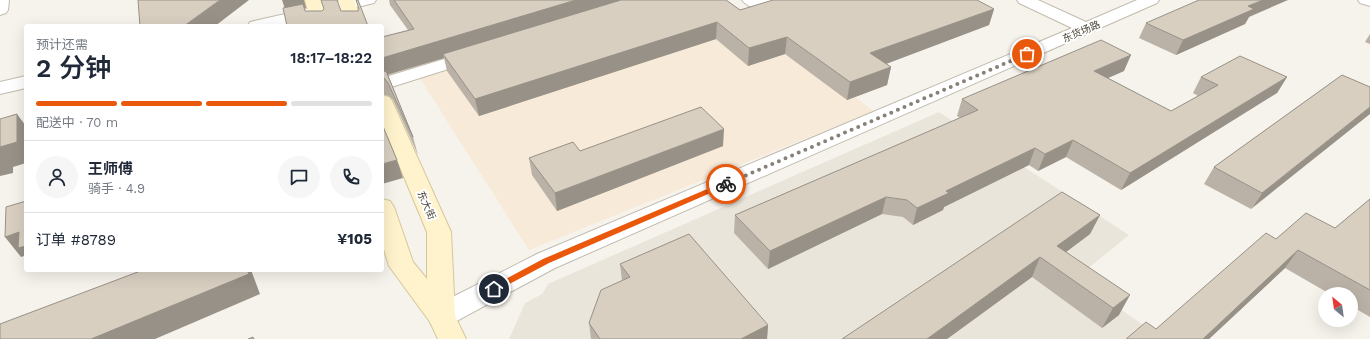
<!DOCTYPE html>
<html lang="zh">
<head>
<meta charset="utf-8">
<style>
	body { margin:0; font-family:"Work Sans","Noto Sans SC",sans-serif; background:#f6f6f7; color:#1f2937; height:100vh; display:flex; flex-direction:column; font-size:15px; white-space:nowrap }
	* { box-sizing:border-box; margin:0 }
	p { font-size:13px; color:#747a83 }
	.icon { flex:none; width:22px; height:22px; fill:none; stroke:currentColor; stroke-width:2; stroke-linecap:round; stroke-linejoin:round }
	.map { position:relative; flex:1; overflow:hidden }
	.panel { position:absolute; left:24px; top:24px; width:360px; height:248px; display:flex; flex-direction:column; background:#fff; border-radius:4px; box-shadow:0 4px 16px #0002 }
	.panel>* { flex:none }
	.needle { width:26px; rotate:331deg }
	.controls { position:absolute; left:1318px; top:287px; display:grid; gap:8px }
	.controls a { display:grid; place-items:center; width:40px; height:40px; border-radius:50%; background:#fff; box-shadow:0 4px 16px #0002; font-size:20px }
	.pin { position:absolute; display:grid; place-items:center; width:34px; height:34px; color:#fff; margin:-17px; border:2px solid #fff; border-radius:50%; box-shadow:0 1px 4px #0007 }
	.courier { position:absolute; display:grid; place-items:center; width:40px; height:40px; margin:-20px; border:3px solid #ea580c; border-radius:50%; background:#fff; color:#222; box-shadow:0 1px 5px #0007 }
	.summary em { font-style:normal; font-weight:600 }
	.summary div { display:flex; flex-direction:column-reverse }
	.summary { display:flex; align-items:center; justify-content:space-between; height:68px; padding:0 12px }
	h1 { font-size:26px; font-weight:600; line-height:30px }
	.bar { display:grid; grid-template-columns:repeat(4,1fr); gap:6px 4px; align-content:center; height:48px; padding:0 12px }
	.bar i { height:5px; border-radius:3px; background:#e0e1e3 }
	.bar .on { background:#ea580c }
	.bar p { grid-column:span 4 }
	.line { display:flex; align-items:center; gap:10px; padding:0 12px; border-top:1px solid #e0e1e3 }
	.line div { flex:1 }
	.round { display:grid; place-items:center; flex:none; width:42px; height:42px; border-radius:21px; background:#f6f6f7 }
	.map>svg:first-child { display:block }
</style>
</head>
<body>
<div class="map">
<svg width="1370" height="339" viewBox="0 0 1370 339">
	<rect width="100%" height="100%" fill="#f6f3ec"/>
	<!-- residential -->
	<path fill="#eae5da" d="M939 112 1129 235 1076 278 1146 327 1132 339H509L525 303 542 294 548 284Z"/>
	<!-- commercial -->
	<path fill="#f7ead8" d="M668 0 725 3 874 111 529 250 419 77Z"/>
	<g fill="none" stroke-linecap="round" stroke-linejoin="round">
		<defs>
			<g id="street">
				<path d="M0 0H9L8 10 6 13 0 15Z"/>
				<path d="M347 0H376L374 3 278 26H248L250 22Z"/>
				<path d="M742 0H777C770 11 750 11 742 0Z"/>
				<path d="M1017 0H1038L1086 22 1137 0H1159L1157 3 555 268 451 324 441 327 431 324 427 316 431 308 537 254 1072 28 1019 3Z"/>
				<path d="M1358 0H1370V6L1360 3Z"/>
				<path d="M474 50 480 51 483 55 480 59 382 90V78Z"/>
				<path d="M26 76V88L0 94V82Z"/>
			</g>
			<g id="secondary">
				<path d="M305 0H321L328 26H312Z"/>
				<path d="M338 0H354L363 26H347Z"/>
				<path d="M382 95 389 97 392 101 451 232 455 316 466 339H438L430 322 389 266 382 243V199L390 201 394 207 413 262 427 279V232L382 124Z"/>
			</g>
		</defs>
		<!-- street casing -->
		<use href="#street" stroke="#c2bbae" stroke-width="2"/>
		<!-- secondary casing -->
		<use href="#secondary" stroke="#d6c79b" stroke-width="2"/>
		<!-- street -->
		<use href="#street" fill="#fff" fill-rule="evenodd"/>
		<!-- secondary -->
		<use href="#secondary" fill="#fff3cd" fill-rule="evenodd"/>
	</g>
	<!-- wall -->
	<g fill="#bab2a6">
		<path d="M389 0H726L740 10 994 9 989 25 886 64 891 67 887 85 847 100 785 54 748 66 716 39 479 116 447 71 444 58 388 75 413 137 418 155 393 100 389 96 382 94V37L408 30 390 5Z"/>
		<path d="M1249 17 1245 24 1176 55 1139 38 1146 23Z"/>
		<path d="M1370 34V44L1365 42Z"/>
		<path d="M1124 71 1108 78 1171 111 1198 96 1193 93 1201 77H1287L1277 93 1121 190 1066 157 1038 171 1029 165 944 207 943 210 913 225 903 217 882 214 768 269 734 233 735 215 960 118 957 116 962 99Z"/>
		<path d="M1342 75 1251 209 1204 184 1214 167Z"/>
		<path d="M723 146 557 211 532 175 529 158 580 151Z"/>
		<path d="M1370 199V317L1351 306V294H1330L1285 268 1209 339H1126L1156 329 1276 239 1335 228Z"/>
		<path d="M1100 215 1090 234 1066 252 1119 315 1102 328 1032 277 947 339H842Z"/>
		<path d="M620 264 768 325 767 339H591L589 323 622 281Z"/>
	</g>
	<!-- shaded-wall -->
	<g fill="#979187">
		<path d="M220 0H249L215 26H184Z"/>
		<path d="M282 0H304L306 8 286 12Z"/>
		<path d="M576 0H631L443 54 444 58 382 76V58Z"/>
		<path d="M1263 0H1288L1249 17 1245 24 1176 55 1183 40 1248 6Z"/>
		<path d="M994 9 989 25 867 71 870 53Z"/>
		<path d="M717 22 716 39 479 116 475 99Z"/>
		<path d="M787 37 785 54 748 66 749 48Z"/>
		<path d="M1131 55 1124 71 1087 87 1094 71Z"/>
		<path d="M891 67 887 85 847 100 850 82Z"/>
		<path d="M1287 77 1277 93 1121 190 1130 173Z"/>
		<path d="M1370 107V114L1251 209 1262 193Z"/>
		<path d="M17 114 26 126V163L13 167V173L0 176V147Z"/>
		<path d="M724 129 723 146 557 211 555 193Z"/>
		<path d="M1073 140 1066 157 1038 171 1045 154Z"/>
		<path d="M1035 148 1029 165 944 207 943 210 913 225 917 208 946 191Z"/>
		<path d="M397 160 403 178 382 184V164Z"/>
		<path d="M886 197 882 214 768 269 770 251Z"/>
		<path d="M1100 215 1090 234 1050 264 1057 246Z"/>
		<path d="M19 232 26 242V258L24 256 21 257 5 237Z"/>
		<path d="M1298 250 1285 268 1209 339H1203Z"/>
		<path d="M1040 257 1032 277 947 339H927Z"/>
		<path d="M247 270H251L260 294 155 339H91Z"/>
		<path d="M1130 295 1119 315 1102 328 1113 308Z"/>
		<path d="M768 325 767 339H741Z"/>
	</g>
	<!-- building -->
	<g fill="#d8cfc1" stroke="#979187">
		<path d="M138 0H220L184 26H140Z"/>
		<path d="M321 0H337L341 11H358L359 9 356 0H358L368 26H287L283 8 303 4 305 11H322L324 9Z"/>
		<path d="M394 0H576L382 58V37L414 29Z"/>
		<path d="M621 0H726L740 10 773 0H977L994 9 870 53 891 67 850 82 787 37 749 48 717 22 475 99 443 54Z"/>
		<path d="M1199 0H1263L1248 6 1254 9 1183 40 1146 23Z"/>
		<path d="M1101 40 1131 55 1094 71 1171 111 1218 85 1201 77 1240 56 1287 77 1130 173 1073 140 1045 154 1035 148 946 191 949 193 917 208 907 200 886 197 770 251 735 215 978 110 962 99Z"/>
		<path d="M386 71 413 137 388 83 384 78H382V72Z"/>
		<path d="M1342 75 1370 87V107L1262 193 1214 167Z"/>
		<path d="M701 107 724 129 555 193 529 158 573 142 580 151Z"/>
		<path d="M17 114V142L0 147V119Z"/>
		<path d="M382 124 397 160 382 164Z"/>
		<path d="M1062 192 1100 215 1057 246 1130 295 1113 308 1040 257 927 339H842Z"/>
		<path d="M1370 199V290L1298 250 1203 339H1126L1146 322 1156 329 1266 233 1276 239 1306 213 1335 228Z"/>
		<path d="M26 201V246L18 248 19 232 5 237 6 207Z"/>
		<path d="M689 234 768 325 741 339H600L589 323 601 290 630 277 620 264Z"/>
		<path d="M143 270H247L249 274 91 339H0V324Z"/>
		<path d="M253 337 254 339H248Z"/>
	</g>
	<!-- route -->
	<path fill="#ea580c" d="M726 181 729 184V185L549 263 496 291 494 292 490 289 491 287 543 259Z"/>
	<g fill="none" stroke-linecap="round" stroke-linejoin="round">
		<!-- done -->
		<path stroke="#878178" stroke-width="4" stroke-dasharray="0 7.2" d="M726 184 1027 54"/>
	</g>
	<g text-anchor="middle" stroke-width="4" stroke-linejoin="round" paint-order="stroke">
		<!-- street labels -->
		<g font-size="10" fill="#4b4439" stroke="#fff">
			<text transform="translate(1081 31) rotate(-23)" y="4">东货场路</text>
			<text transform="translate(427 205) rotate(66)" y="4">东大街</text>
		</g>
	</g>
</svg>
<div class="controls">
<a><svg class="needle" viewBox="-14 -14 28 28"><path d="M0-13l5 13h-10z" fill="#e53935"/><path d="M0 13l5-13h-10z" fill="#747a83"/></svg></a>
</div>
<div class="pin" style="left:1027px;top:54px;background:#ea580c"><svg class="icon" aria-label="bag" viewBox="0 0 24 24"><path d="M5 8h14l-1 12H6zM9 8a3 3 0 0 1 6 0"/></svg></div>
<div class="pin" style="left:494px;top:289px;background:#1f2937"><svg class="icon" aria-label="home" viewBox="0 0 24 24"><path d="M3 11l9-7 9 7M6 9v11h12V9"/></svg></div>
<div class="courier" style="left:726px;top:184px"><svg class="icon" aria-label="bike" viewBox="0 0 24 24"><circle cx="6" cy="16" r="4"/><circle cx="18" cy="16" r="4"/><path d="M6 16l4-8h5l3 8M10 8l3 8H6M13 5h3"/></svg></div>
<section class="panel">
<div class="summary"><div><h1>2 分钟</h1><p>预计还需</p></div><em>18:17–18:22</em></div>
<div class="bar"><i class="on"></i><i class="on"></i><i class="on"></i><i></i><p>配送中 · 70 m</p></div>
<div class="line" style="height:72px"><a class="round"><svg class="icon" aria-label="person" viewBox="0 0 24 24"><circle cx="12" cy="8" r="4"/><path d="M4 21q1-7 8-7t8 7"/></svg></a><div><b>王师傅</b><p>骑手 · 4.9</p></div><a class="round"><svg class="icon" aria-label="chat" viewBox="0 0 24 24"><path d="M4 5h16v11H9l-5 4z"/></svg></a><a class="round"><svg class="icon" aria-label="phone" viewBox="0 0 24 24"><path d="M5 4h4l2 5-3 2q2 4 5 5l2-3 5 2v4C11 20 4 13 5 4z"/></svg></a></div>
<div class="line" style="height:52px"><div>订单 #8789</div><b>¥105</b></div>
</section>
</div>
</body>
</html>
